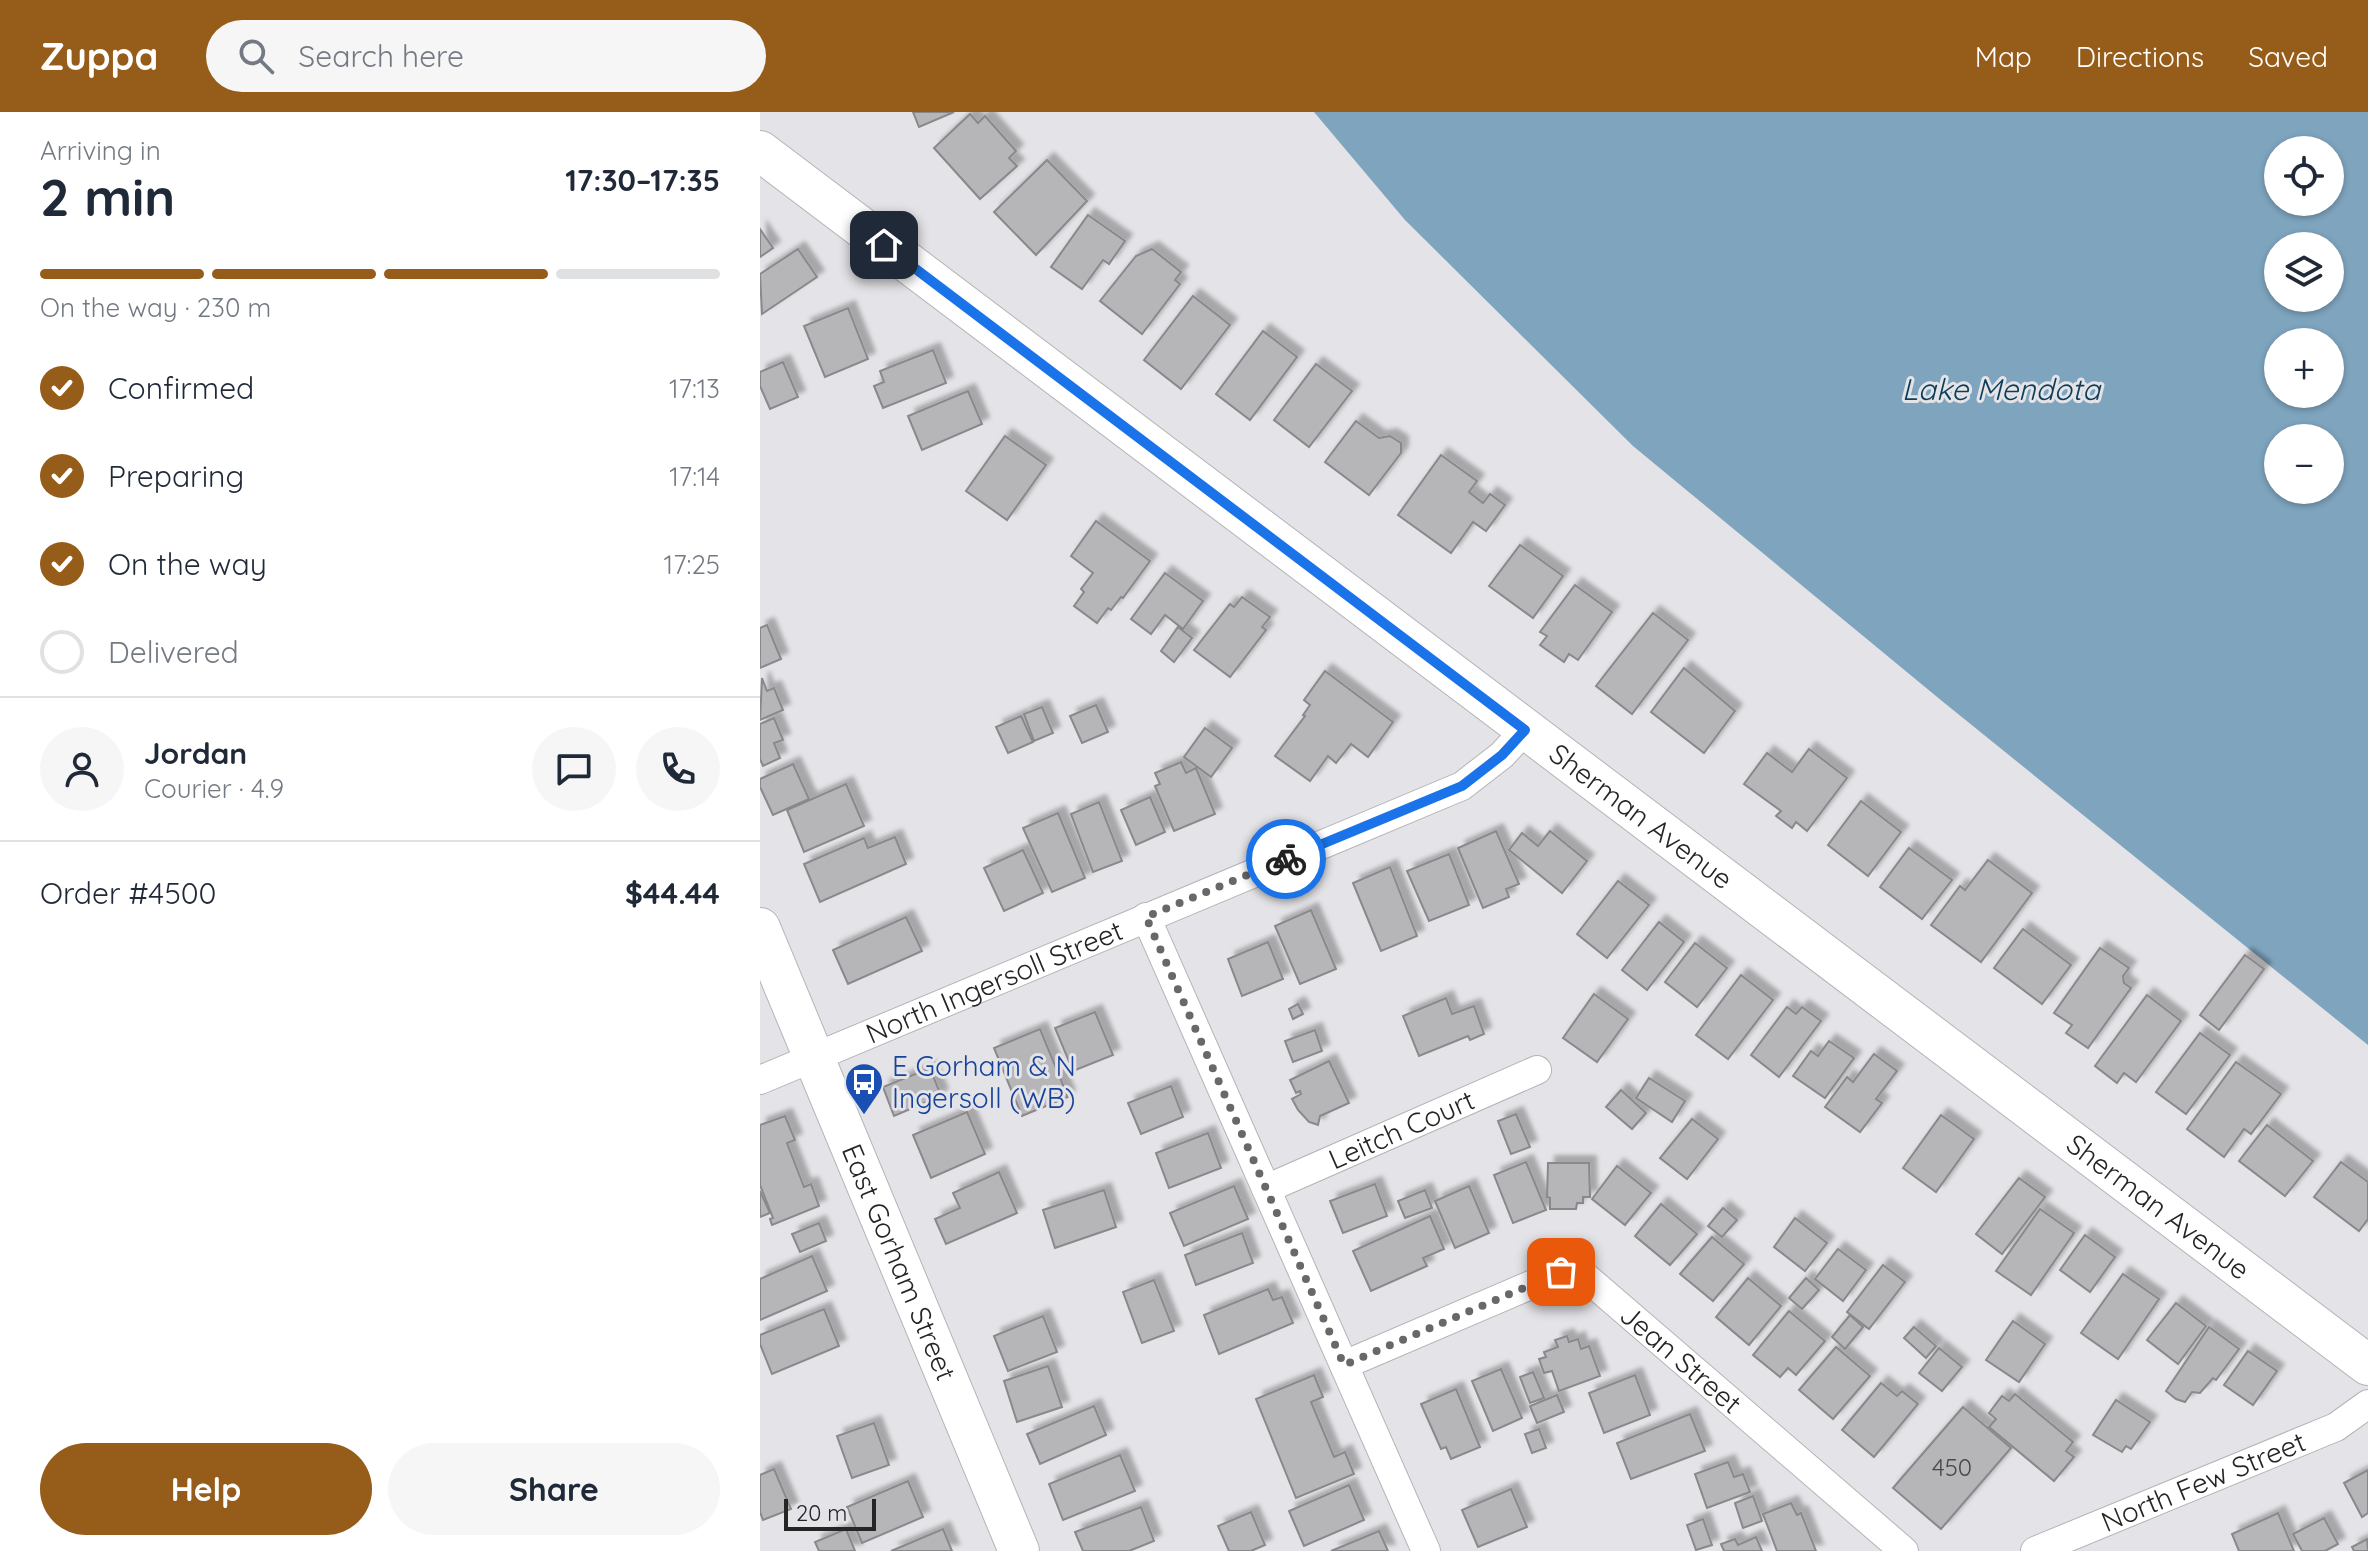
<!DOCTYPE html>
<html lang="en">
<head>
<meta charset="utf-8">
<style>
	body { margin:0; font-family:Quicksand,sans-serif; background:#f6f6f7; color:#1f2937; height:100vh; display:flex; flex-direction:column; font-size:30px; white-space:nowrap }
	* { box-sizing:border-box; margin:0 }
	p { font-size:26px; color:#747a83 }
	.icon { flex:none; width:44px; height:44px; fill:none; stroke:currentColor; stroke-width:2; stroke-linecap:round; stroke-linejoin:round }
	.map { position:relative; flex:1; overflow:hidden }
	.sheet { display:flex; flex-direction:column; background:#fff; width:760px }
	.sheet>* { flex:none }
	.buttons { position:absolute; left:1504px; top:24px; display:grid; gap:16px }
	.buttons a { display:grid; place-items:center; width:80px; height:80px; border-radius:50%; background:#fff; box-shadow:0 2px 6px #0004; font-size:40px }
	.scale { position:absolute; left:24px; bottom:20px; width:92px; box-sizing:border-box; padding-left:8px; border:4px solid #252526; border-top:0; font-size:22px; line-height:28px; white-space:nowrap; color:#252526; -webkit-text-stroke:6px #e4e3e7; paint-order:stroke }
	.pin { position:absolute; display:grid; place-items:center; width:68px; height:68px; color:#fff; margin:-34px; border-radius:16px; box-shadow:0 4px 12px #0006 }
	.courier { position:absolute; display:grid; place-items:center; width:80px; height:80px; margin:-40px; border:6px solid #1a73e8; border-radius:50%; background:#fff; color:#222; box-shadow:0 2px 10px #0007 }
	.summary em { font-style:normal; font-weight:700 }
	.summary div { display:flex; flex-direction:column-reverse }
	.summary { display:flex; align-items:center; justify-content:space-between; height:136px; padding:0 40px }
	h1 { font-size:52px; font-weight:700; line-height:60px }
	.bar { display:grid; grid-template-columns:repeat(4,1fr); gap:12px 8px; align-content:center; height:96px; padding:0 40px }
	.bar i { height:10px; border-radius:6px; background:#e0e1e3 }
	.bar .selected { background:#965c19 }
	.bar p { grid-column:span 4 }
	.line { display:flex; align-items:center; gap:20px; padding:0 40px; border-top:2px solid #e0e1e3 }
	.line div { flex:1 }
	.round { display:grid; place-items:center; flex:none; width:84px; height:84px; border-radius:42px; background:#f6f6f7 }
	ol { padding:0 40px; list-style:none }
	li { display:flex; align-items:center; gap:24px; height:88px }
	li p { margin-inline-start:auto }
	li .icon { padding:8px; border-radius:50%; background:#965c19; color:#fff; stroke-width:4 }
	li:last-child { color:#747a83 }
	li i { width:44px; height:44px; border:4px solid #e0e1e3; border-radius:50% }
	.button { display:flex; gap:16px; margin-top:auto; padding:16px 40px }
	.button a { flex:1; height:92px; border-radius:48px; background:#965c19; color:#fff; font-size:32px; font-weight:700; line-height:92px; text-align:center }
	.button a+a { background:#f6f6f7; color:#1f2937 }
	header { display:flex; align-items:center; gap:48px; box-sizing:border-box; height:112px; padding:0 40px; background:#965c19; color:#fff }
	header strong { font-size:38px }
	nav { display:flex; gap:44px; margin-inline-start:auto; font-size:28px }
	.search { width:560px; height:72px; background:#f6f6f7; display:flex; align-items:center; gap:20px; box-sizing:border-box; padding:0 28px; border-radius:44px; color:#747a83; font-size:30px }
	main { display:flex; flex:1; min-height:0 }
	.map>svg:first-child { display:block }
</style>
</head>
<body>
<header>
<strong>Zuppa</strong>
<div class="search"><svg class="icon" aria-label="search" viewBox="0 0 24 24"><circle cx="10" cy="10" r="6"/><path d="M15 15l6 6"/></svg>Search here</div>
<nav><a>Map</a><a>Directions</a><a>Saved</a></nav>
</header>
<main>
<section class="sheet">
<div class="summary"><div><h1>2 min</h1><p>Arriving in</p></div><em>17:30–17:35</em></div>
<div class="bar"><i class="selected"></i><i class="selected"></i><i class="selected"></i><i></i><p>On the way · 230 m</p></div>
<ol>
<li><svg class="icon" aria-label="check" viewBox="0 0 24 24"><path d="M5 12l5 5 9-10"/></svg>Confirmed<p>17:13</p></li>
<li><svg class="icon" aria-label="check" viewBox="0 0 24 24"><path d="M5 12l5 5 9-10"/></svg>Preparing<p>17:14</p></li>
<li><svg class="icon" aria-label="check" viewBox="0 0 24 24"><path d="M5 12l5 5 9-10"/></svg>On the way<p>17:25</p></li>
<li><i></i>Delivered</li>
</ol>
<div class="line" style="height:144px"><a class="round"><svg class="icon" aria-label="person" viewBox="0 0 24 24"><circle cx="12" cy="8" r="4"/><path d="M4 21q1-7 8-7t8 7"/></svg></a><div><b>Jordan</b><p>Courier · 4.9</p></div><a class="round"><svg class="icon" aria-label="chat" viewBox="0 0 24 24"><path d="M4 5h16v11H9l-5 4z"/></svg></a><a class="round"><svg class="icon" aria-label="phone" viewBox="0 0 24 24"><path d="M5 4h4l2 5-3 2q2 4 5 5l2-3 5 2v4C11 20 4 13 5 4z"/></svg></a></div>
<div class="line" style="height:104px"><div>Order #4500</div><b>$44.44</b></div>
<div class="button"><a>Help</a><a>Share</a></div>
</section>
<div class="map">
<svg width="1608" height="1439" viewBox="0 0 1608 1439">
	<defs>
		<filter id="shadow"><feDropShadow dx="7" dy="-7" stdDeviation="2" flood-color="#0004"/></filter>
	</defs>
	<rect width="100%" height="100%" fill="#e4e3e7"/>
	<!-- water -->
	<path fill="#7ea4be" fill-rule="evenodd" d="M554 0H1608V933L1182 589 873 334 645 108ZM1518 38H1570V90H1518ZM1518 134H1570V186H1518ZM1518 230H1570V282H1518ZM1518 326H1570V378H1518Z"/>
	<!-- building -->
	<g fill="#b6b5b8" stroke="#8a888b" stroke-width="2" filter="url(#shadow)">
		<path d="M153 0H194L159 15Z"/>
		<path d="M210 2 218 11 225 4 256 39 249 46 257 54 220 87 174 36Z"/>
		<path d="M287 48 327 89 276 143 234 100Z"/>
		<path d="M328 103 365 129 349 152 343 148 322 177 291 155Z"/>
		<path d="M0 117 13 136 0 145Z"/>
		<path d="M38 137 57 165 2 202 0 162Z"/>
		<path d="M392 137 421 160 415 168 420 172 382 222 340 189 376 144Z"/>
		<path d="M433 184 470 213 421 277 384 248Z"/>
		<path d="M88 196 108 247 65 265 44 214Z"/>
		<path d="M503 219 537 245 490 308 456 282Z"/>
		<path d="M173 238 186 271 123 296 114 274 124 270 120 259Z"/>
		<path d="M23 250 38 285 10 297 0 274V260Z"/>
		<path d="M556 252 592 279 549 335 514 308Z"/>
		<path d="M208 279 222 312 162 338 148 304Z"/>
		<path d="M596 309 619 326 630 324 641 331V341L609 383 565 350Z"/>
		<path d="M245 324 286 353 247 408 206 379Z"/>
		<path d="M681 343 717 369 709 380 723 391 730 382 745 393 726 419 713 410 691 441 638 403Z"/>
		<path d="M336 409 390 449 363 486 361 485 351 498 348 496 337 511 314 494 324 480 321 477 333 461 311 444Z"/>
		<path d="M760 433 803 464 773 506 729 474Z"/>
		<path d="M405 461 443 489 423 517 405 503 391 522 371 507Z"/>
		<path d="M815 473 852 500 818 548 809 542 804 550 780 533 787 524 780 520Z"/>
		<path d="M482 485 510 505 502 515 506 518 470 565 434 538 470 492 474 495Z"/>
		<path d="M893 501 928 528 872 602 836 574Z"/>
		<path d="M7 513 21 547 0 556V516Z"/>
		<path d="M418 515 432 526 414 550 401 539Z"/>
		<path d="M924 556 975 599 944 641 891 600Z"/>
		<path d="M565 559 633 610 608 645 591 632 576 651 568 644 550 669 515 644 545 604 543 603 550 593 544 588Z"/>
		<path d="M2 566 7 579 14 576 23 598 0 608Z"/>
		<path d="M336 593 348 620 322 631 310 604Z"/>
		<path d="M282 595 293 621 274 629 264 602Z"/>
		<path d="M261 604 273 630 248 641 236 615Z"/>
		<path d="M14 606 23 628 14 631 20 646 3 654 0 647V612Z"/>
		<path d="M445 616 472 636 451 665 424 645Z"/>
		<path d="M1049 637 1087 666 1047 719 1036 710 1032 716 1016 704 1021 699 984 672 1007 641 1032 660Z"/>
		<path d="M421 650 426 661 436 656 455 702 414 719 395 674 400 672 395 661Z"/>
		<path d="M33 652 49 687 13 703 0 675V667Z"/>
		<path d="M86 672 104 714 44 740 27 698Z"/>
		<path d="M390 685 405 720 376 733 361 698Z"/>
		<path d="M1101 689 1141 720 1108 764 1068 733Z"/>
		<path d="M339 690 362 749 333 760 311 702Z"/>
		<path d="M298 701 325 766 292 780 263 716Z"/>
		<path d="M736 719 759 772 746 777 749 785 723 796 698 736Z"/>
		<path d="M790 719 827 749 802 781 749 738 762 721 778 734Z"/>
		<path d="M135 725 146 752 60 790 44 752 104 726 108 736Z"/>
		<path d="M1149 736 1192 768 1162 807 1120 775Z"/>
		<path d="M263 738 283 781 244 799 224 756Z"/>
		<path d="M689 742 709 793 669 809 647 759Z"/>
		<path d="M1228 748 1272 781 1221 850 1171 813 1200 774 1205 778Z"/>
		<path d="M630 755 657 824 621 839 593 771Z"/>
		<path d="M858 769 889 793 847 846 817 822Z"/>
		<path d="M551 798 576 857 540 872 515 814Z"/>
		<path d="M146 805 162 839 88 872 73 838Z"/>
		<path d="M899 810 924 830 887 878 862 858Z"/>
		<path d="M1263 817 1311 853 1282 892 1234 856Z"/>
		<path d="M508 830 523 867 482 884 468 847Z"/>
		<path d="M935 831 967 856 937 895 905 870Z"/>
		<path d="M1340 836 1369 856 1363 864 1364 871 1371 876 1328 936 1306 921 1312 913 1294 901Z"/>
		<path d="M1485 843 1504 857 1459 918 1440 903Z"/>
		<path d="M981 863 1013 888 968 947 936 923Z"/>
		<path d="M834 882 868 907 837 950 803 926Z"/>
		<path d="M1387 883 1421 909 1376 970 1364 961 1357 971 1335 954Z"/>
		<path d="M686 886 692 902 714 894 724 922 710 928 708 924 659 944 643 904Z"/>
		<path d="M538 892 543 902 533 907 529 897Z"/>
		<path d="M1027 895 1036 902 1042 895 1061 909 1019 965 991 943Z"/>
		<path d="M335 900 353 943 313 959 295 916Z"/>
		<path d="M280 917 308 985 262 1004 234 936Z"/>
		<path d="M555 918 562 939 533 950 525 929Z"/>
		<path d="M1440 921 1470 943 1426 1002 1396 980Z"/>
		<path d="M1069 929 1094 946 1065 986 1033 964 1051 939 1058 944Z"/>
		<path d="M1114 942 1137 959 1116 987 1122 991 1100 1020 1065 995 1087 965 1093 970Z"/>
		<path d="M569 949 589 991 560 1004 558 1013 549 1010 538 998 532 987 541 982 540 979 536 981 530 968Z"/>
		<path d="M1476 950 1521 982 1491 1022 1484 1017 1464 1045 1427 1017Z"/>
		<path d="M170 956 181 984 134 1004 123 975Z"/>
		<path d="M889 966 925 989 912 1010 876 986Z"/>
		<path d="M411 974 423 1005 381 1022 368 991Z"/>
		<path d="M861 978 886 1001 872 1017 846 995Z"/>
		<path d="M207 1000 225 1042 171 1066 153 1023Z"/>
		<path d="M756 1002 770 1035 751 1042 738 1009Z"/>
		<path d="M1181 1003 1214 1027 1176 1080 1143 1056Z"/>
		<path d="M25 1004 35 1028 27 1031 44 1075 51 1072 59 1094 12 1113 10 1107 13 1106 0 1073V1013Z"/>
		<path d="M932 1007 958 1027 927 1067 900 1046Z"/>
		<path d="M1507 1013 1553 1049 1525 1084 1479 1049Z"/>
		<path d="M448 1021 461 1056 409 1076 396 1041Z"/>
		<path d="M766 1050 786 1098 753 1111 734 1063Z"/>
		<path d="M1581 1050 1608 1070V1107L1599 1119 1554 1085Z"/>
		<path d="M788 1051H829L830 1085H823V1091H817L816 1097H790V1086L787 1085Z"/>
		<path d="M857 1054 891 1081 865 1113 832 1087Z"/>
		<path d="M239 1060 257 1101 186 1132 175 1107 200 1096 193 1081Z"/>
		<path d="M1259 1066 1285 1085 1242 1142 1216 1122Z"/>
		<path d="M615 1072 627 1104 583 1121 570 1089Z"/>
		<path d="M474 1074 488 1107 424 1134 410 1101Z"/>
		<path d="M709 1074 729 1121 695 1136 675 1089Z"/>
		<path d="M344 1078 356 1115 295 1136 283 1098Z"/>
		<path d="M665 1078 672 1096 645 1106 638 1089Z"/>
		<path d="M0 1079 10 1101 0 1105Z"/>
		<path d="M901 1092 937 1122 910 1153 875 1124Z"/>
		<path d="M963 1096 977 1108 962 1125 948 1114Z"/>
		<path d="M1280 1097 1314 1121 1271 1183 1236 1159Z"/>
		<path d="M670 1104 684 1137 663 1146 667 1154 611 1179 593 1139Z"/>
		<path d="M1035 1106 1067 1131 1045 1159 1014 1135Z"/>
		<path d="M59 1111 66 1129 40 1140 32 1122Z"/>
		<path d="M482 1121 493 1151 436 1173 425 1143Z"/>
		<path d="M1325 1123 1355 1145 1330 1180 1300 1158Z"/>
		<path d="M952 1125 984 1152 953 1189 920 1162Z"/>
		<path d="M1078 1137 1106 1158 1083 1189 1055 1167Z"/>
		<path d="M52 1144 67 1179 0 1208V1167Z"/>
		<path d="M1123 1153 1145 1170 1109 1217 1087 1200Z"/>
		<path d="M1363 1162 1399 1187 1358 1247 1321 1221Z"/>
		<path d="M988 1166 1021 1194 989 1233 956 1205Z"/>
		<path d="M1046 1166 1059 1178 1042 1197 1029 1186Z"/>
		<path d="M394 1168 414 1219 382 1231 363 1180Z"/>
		<path d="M508 1177 513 1188 522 1185 533 1211 459 1242 444 1203Z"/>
		<path d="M1416 1191 1446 1214 1418 1252 1387 1228Z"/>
		<path d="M64 1197 79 1234 12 1262 0 1232V1223Z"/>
		<path d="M1029 1199 1065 1229 1036 1263 1028 1256 1020 1265 993 1243Z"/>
		<path d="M1090 1203 1103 1215 1085 1237 1072 1225Z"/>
		<path d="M283 1204 297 1240 248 1259 234 1224Z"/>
		<path d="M1253 1209 1285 1232 1259 1270 1226 1248Z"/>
		<path d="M1154 1215 1176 1234 1166 1246 1144 1226Z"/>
		<path d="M1449 1215 1479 1237 1456 1268 1453 1266 1440 1281 1432 1280 1425 1290 1416 1287 1406 1279Z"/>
		<path d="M807 1224 809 1230 818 1227 821 1237 829 1234 840 1264 799 1279 792 1259 784 1261 779 1247 786 1245 784 1240 798 1235 795 1228Z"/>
		<path d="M1076 1235 1110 1264 1073 1307 1039 1278Z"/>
		<path d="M1179 1236 1202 1255 1182 1279 1159 1261Z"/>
		<path d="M1488 1239 1517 1259 1493 1293 1464 1273Z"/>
		<path d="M288 1254 302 1295 257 1310 244 1269Z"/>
		<path d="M741 1257 762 1306 733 1319 712 1269Z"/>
		<path d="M773 1260 784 1286 770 1291 760 1265Z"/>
		<path d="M554 1263 563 1285 551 1290 574 1345 585 1340 594 1362 536 1386 496 1287Z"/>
		<path d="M875 1263 890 1303 844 1321 829 1281Z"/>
		<path d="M1121 1271 1137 1284 1142 1279 1158 1292 1114 1345 1082 1318Z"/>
		<path d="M696 1277 720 1335 691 1347 686 1335 681 1337 661 1292Z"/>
		<path d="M1255 1282 1313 1330 1306 1339 1314 1345 1294 1369 1229 1315 1236 1307 1229 1301 1242 1284 1249 1289Z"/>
		<path d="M797 1283 804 1300 777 1311 770 1294Z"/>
		<path d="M1356 1288 1390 1310 1371 1337 1366 1334 1362 1340 1333 1323Z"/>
		<path d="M334 1294 346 1323 280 1352 267 1322Z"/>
		<path d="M1203 1295 1251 1336 1181 1417 1133 1376Z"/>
		<path d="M930 1302 945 1339 871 1367 857 1331Z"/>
		<path d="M114 1311 129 1353 92 1366 77 1324Z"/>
		<path d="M779 1317 786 1336 772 1341 765 1322Z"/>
		<path d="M360 1343 375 1379 303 1408 289 1372Z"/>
		<path d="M968 1350 974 1365 983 1362 990 1380 947 1396 935 1362Z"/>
		<path d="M14 1357 31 1397 3 1408 0 1400V1363Z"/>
		<path d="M1608 1358V1401L1602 1405 1584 1371Z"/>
		<path d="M148 1369 163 1405 102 1431 87 1395Z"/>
		<path d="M589 1373 604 1408 544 1434 529 1399Z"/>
		<path d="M751 1377 767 1415 718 1435 702 1398Z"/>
		<path d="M993 1384 1002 1409 983 1416 975 1391Z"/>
		<path d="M1031 1391 1037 1403 1041 1401 1056 1439H1017L1003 1402Z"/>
		<path d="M381 1395 394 1429 369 1439H323L315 1420Z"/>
		<path d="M491 1400 505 1433 491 1439H469L458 1414Z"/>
		<path d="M1518 1401 1534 1439H1479L1472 1422Z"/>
		<path d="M1564 1406 1578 1432 1565 1439H1542L1533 1422Z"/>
		<path d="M943 1407 952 1433 936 1438 927 1413Z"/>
		<path d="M86 1417 95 1439H59L55 1430Z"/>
		<path d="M183 1417 192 1439H131Z"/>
		<path d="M619 1419 628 1439H571Z"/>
		<path d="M996 1425 1002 1439H964L961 1432 975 1427 978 1433Z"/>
		<path d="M1607 1427 1608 1439H1594L1592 1435Z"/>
	</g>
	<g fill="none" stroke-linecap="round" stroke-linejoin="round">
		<defs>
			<g id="street">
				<path d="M386 805 666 1439"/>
				<path id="s1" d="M0 968 702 674 742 643 765 618"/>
				<path id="s2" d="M506 1077 777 958"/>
				<path id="s3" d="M584 1253 801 1160 821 1161 1144 1439"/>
				<path id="s4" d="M1275 1439 1576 1315 1608 1292"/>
			</g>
			<g id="secondary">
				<path id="s5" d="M0 39 1608 1253"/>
				<path id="s6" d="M0 816 259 1439"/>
			</g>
		</defs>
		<!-- street casing -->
		<use href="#street" stroke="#b4b4b7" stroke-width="30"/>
		<!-- secondary casing -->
		<use href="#secondary" stroke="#b4b4b7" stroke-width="42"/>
		<!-- street -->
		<use href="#street" stroke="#fff" stroke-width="28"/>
		<!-- secondary -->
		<use href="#secondary" stroke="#fff" stroke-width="40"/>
	</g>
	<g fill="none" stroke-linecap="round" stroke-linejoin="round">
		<!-- done -->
		<path stroke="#68686a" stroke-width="8" stroke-dasharray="0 14.4" d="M526 747 386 805 584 1253 801 1160"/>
		<!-- route -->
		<path stroke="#1a73e8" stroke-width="10" d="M124 133 765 618 742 643 702 674 526 747"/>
	</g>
	<!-- icons -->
	<defs>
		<symbol id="bus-pin" viewBox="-11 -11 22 30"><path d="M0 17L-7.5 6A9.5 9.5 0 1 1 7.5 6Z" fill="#1a4fb4" stroke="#e4e3e7"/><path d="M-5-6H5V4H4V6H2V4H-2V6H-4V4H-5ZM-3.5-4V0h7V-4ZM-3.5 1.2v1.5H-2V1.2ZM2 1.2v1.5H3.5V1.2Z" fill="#fff"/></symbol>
	</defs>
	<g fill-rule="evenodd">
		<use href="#bus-pin" x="82" y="948" width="44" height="60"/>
	</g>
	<g text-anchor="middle" stroke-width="6" stroke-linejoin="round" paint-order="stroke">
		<!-- number labels -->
		<g font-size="24" fill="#49494a">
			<text x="1192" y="1364">450</text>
		</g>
		<!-- street labels -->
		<g font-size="28" fill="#252526" stroke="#e4e3e7">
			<text dy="10" stroke="none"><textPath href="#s5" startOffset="1104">Sherman Avenue</textPath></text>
			<text dy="10" stroke="none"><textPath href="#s1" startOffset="254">North Ingersoll Street</textPath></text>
			<text dy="10" stroke="none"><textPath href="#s2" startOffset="148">Leitch Court</textPath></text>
			<text dy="10" stroke="none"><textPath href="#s5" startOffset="1752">Sherman Avenue</textPath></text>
			<text dy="10" stroke="none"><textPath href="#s6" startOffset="362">East Gorham Street</textPath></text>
			<text dy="10" stroke="none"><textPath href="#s3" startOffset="388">Jean Street</textPath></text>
			<text dy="10" stroke="none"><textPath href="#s4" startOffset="182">North Few Street</textPath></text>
		</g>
		<!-- transit labels -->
		<g font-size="28" fill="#164399" stroke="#e4e3e7" text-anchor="start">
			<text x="132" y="964">E Gorham &amp; N<tspan x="132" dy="32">Ingersoll (WB)</tspan></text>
		</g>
		<!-- water labels -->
		<g font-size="30" font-style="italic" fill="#0c3e59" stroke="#e4e3e7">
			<text x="1241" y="288">Lake Mendota</text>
		</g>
	</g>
</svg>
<div class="buttons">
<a><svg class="icon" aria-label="locate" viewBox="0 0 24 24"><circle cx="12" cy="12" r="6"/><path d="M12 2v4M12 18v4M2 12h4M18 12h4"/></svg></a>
<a><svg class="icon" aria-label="layers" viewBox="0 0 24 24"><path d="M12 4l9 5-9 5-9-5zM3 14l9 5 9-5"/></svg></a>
<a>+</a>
<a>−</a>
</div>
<div class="scale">20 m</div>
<div class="pin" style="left:801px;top:1160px;background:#ea580c"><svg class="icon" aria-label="bag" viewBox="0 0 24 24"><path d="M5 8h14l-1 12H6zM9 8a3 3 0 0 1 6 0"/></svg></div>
<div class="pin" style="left:124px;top:133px;background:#1f2937"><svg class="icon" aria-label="home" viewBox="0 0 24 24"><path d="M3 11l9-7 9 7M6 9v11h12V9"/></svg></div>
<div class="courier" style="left:526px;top:747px"><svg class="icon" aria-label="bike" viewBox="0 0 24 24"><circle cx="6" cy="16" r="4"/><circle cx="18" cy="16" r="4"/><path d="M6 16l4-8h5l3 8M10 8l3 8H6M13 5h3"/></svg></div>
</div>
</main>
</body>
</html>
